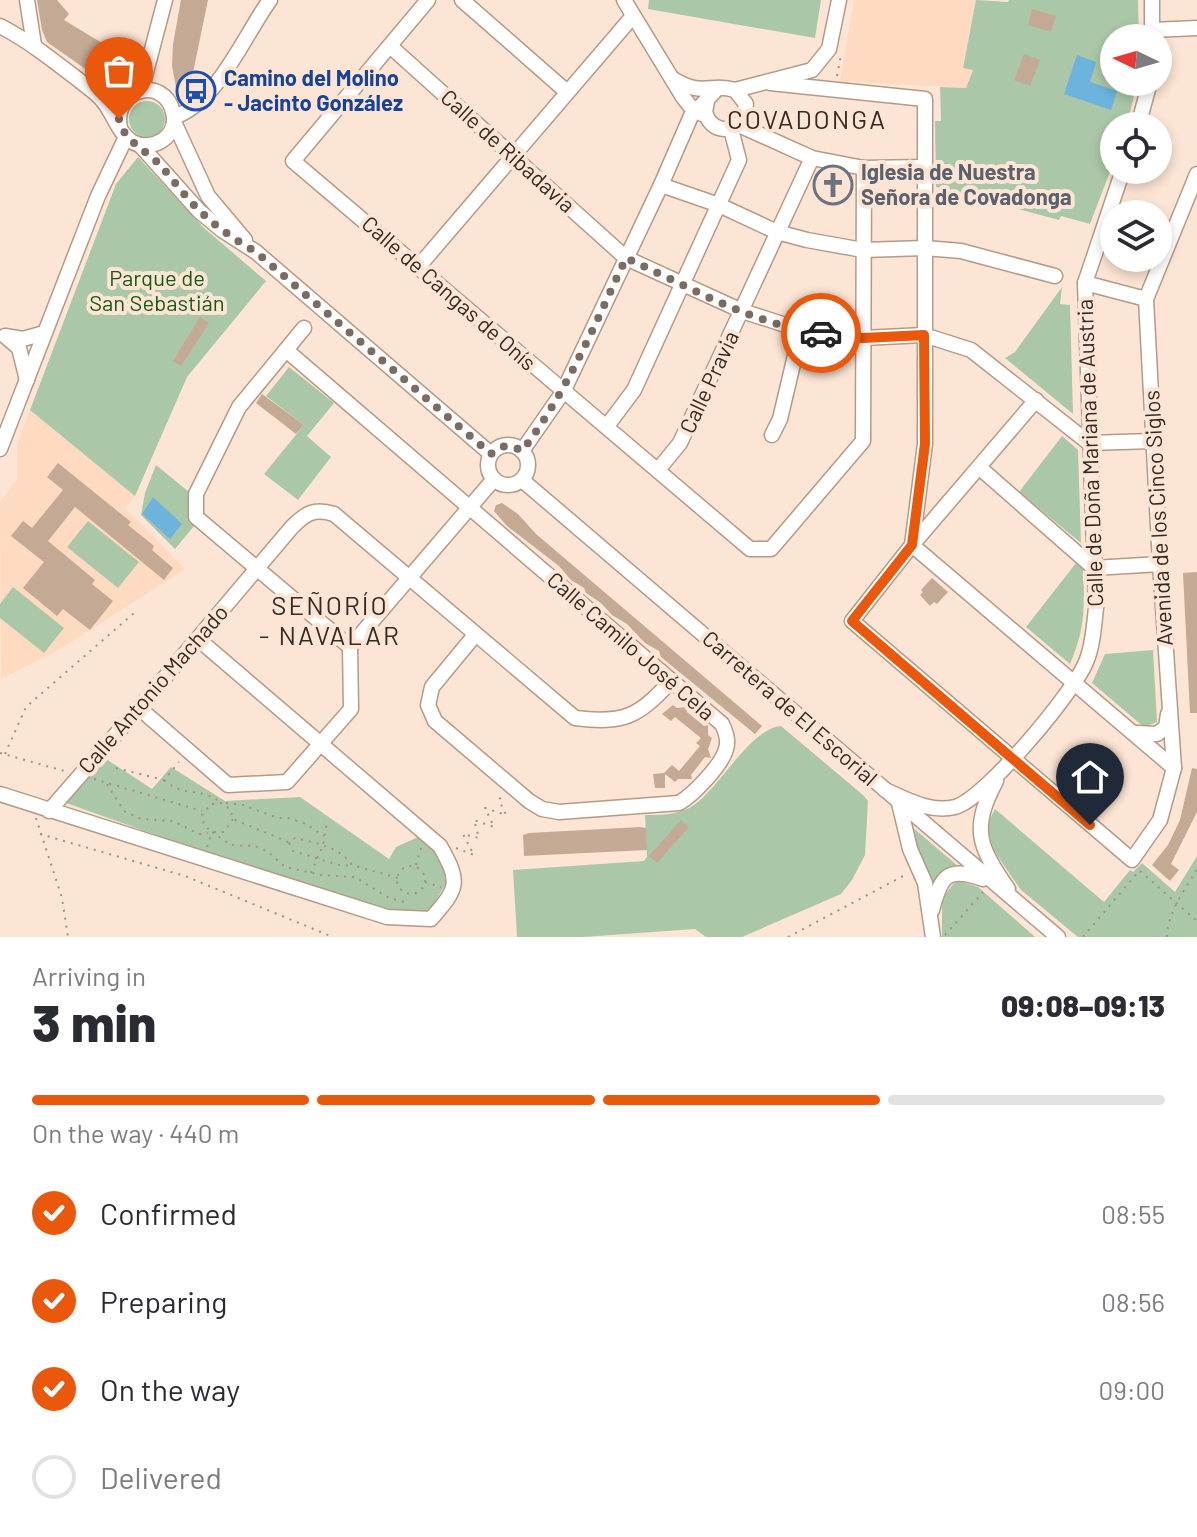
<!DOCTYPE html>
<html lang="en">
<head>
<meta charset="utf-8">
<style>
	body { margin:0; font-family:Barlow,sans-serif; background:#f7f7f7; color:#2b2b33; height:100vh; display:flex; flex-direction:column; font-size:30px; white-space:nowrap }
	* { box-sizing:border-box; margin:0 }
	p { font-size:26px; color:#7c7c81 }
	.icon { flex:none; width:44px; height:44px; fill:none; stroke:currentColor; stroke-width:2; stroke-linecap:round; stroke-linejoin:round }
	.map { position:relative; height:937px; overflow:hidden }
	.sheet { display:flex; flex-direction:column; background:#fff; flex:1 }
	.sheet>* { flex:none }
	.needle { width:52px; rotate:275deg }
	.controls { position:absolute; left:1100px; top:24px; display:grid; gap:16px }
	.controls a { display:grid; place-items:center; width:72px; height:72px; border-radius:50%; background:#fff; box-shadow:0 4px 12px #0003; font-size:40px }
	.pin { position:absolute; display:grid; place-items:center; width:68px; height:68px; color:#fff; margin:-82px -34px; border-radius:50% 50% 50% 0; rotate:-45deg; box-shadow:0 0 8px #0007 }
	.pin .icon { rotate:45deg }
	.courier { position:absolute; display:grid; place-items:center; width:80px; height:80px; margin:-40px; border:6px solid #ea580c; border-radius:50%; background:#fff; color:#222; box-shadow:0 2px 10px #0007 }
	.headline em { font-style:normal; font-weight:800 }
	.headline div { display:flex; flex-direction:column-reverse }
	.headline { display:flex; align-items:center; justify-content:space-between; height:136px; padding:0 32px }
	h1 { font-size:52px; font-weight:800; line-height:60px }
	.bar { display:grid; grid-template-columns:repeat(4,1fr); gap:12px 8px; align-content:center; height:96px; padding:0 32px }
	.bar i { height:10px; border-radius:6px; background:#e1e1e2 }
	.bar .current { background:#ea580c }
	.bar p { grid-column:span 4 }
	ol { padding:0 32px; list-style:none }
	li { display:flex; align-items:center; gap:24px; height:88px }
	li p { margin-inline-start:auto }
	li .icon { padding:8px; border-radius:50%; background:#ea580c; color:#fff; stroke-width:4 }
	li:last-child { color:#7c7c81 }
	li i { width:44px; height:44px; border:4px solid #e1e1e2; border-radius:50% }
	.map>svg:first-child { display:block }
</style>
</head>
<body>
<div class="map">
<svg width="1197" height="937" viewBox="0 0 1197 937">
	<rect width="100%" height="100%" fill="#fce5d4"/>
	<!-- built -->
	<g fill="#fedac0">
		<path d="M854 0H976L963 67 973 69 966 88 840 81Z"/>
		<path d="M30 410 135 496 125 508 185 569 65 646 1 679 0 502 17 480V446Z"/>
	</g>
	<!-- green -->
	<g fill="#aac8a7">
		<path d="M649 0H821L815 38 648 9Z"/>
		<path d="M976 0 1008 2 1009 0H1138L1139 38H1114V82H1137L1127 126H1114V161L1090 224 1061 216 1059 220 936 187 935 121H941L940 87 966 88 973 70 963 68Z"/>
		<circle cx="147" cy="119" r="18"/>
		<path d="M138 157 204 228 266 281 187 377 135 496 30 410 116 184Z"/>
		<path d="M1062 287 1060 304 1070 305 1073 414 1005 358 1015 352Z"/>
		<path d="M289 367 334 403 307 436 331 457 298 500 264 474 304 425 266 396Z"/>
		<path d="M1062 436 1078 450 1081 543 1019 492Z"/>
		<path d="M156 465 189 492 188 510 194 526 175 549 141 515 145 493Z"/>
		<path d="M88 521 139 562 118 588 67 547Z"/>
		<path d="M1076 563 1083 568C1085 606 1085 629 1070 664L1026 627Z"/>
		<path d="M13 587 64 628 44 653 0 618V604Z"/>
		<path d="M1153 650 1157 722 1144 727 1092 683 1105 654Z"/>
		<path d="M781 726 863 795 868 801 865 855 852 880 841 894 742 937H706L695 929 583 937H517L513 870 644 861 647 857 645 815C660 815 675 815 689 808 717 794 748 729 781 726Z"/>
		<path d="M103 757 152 789 171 767 225 801 300 797 389 859 396 847 427 833 454 871 429 911 387 917 66 803Z"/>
		<path d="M995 809 1104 902 1130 870 1133 872 1142 863 1175 892 1197 856V937H1078L1021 890 994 851 988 831 990 819Z"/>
		<path d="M911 826 959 867 933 887 930 874 916 852Z"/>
		<path d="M960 881 978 887 1035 937H942V899L954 883Z"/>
	</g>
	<!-- water -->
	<g fill="#6cb3dd">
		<path d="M1077 55 1096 62 1090 82 1117 91 1111 110 1064 94Z"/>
		<path d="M153 497 182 524 170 539 142 514Z"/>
	</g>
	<!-- building -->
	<g fill="#c4a995">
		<path d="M37 0H57L69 14 64 20 135 63 125 87 114 89 47 42 42 30Z"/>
		<path d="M181 0H208L191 82 176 87 172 66 173 44Z"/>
		<path d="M1032 9 1056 16 1051 32 1028 25Z"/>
		<path d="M1024 54 1040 60 1030 86 1014 80Z"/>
		<path d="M826 173 844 176 840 196 832 194 830 200 821 198Z"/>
		<path d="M200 317 209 323 181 366 173 361Z"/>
		<path d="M262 394 304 425 296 434 256 403Z"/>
		<path d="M58 463 131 522 128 525 154 546 152 550 173 568 164 580 75 507 48 541 95 580 92 584 113 601 90 630 63 609 57 616 23 588 44 562 11 536 23 521 32 528 63 490 47 477Z"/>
		<path d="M502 503 518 514 536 534 762 726 755 734 661 657 659 651 645 643 627 624 612 615 601 603 586 593 584 588 571 580 559 566 507 526 494 511 496 505Z"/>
		<path d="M1197 572V713H1190L1183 573Z"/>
		<path d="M932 578 948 592 937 604 934 602 930 606 920 595 923 592 921 590Z"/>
		<path d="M673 705 677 708 687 707V712L704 726 708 725V735L712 738 708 749 711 758 705 757 691 775 692 779H678L675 782 665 774V788H655L653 774 664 773 672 765 679 771 700 746 696 743 701 738 675 717 671 721 662 714Z"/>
		<path d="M1192 768 1197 769V812L1171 864 1179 870 1170 881 1152 865 1168 845 1180 820Z"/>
		<path d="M681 820 689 827 657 863 649 856Z"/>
		<path d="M640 827 646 828 647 850 524 856 523 835 529 833Z"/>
	</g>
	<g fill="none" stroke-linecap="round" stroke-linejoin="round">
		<defs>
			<g id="minor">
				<path d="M27 0 34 45"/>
				<path d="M428 0 293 161 750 549H771L863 441 864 168"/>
				<path d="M462 0 567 92"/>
				<path d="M624 0 683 97 690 106 702 114"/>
				<path d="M1152 0V38"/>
				<path d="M0 26C29 41 54 61 80 81 87 87 97 93 103 101 113 113 118 132 131 141 151 154 180 136 173 112 164 75 112 88 120 128"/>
				<path d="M1152 30 1197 28"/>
				<path d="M390 46 626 258 742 311 801 330 863 338 924 335 971 350 1089 443 1153 441"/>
				<path d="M673 79C704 98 710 82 735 90L746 104 743 121C728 134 711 131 705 112L708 96"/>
				<path d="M770 83 925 99V444L912 545 1174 768"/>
				<path d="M735 90 812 70 829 49 839 0"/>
				<path d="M141 91 165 0"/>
				<path d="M174 117C217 103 244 36 270 0"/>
				<path d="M174 122 208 196 245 240"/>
				<path d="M739 125 812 158 864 168 925 167"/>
				<path d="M1138 126 1150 82"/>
				<path d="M140 145 199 211 222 230 256 252 491 454"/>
				<path d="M661 185 719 205 777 232 807 240 863 250 925 248 961 251 1055 276"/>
				<path d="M419 266 633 16"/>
				<path d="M1085 283 1146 299"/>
				<path d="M304 328 239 407 196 494V517L350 647"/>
				<path d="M286 350 722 724C726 732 729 740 726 749 722 765 693 795 679 803L559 812 542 809 529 801 435 721 428 705 432 687 475 635"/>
				<path d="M27 380 19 348 5 336 23 339 44 333"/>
				<path d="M1036 400 912 545 852 621 1132 860 1160 820 1174 768 1160 564 1146 299 1197 174"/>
				<path d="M607 426 634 390 739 160 731 129"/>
				<path d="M772 435 780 419 801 330"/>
				<circle cx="508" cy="465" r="20"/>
				<path d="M0 449 98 196 126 137"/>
				<path d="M522 451 563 392 661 185 691 116 717 89"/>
				<path d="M980 468 1094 568 1160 564"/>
				<path d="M658 470 680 443 812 158"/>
				<path d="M522 480 1058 937"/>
				<path d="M139 708 228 785 287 782 351 709 350 647 494 479"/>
				<path d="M1136 733 1157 734 1166 727 1168 714"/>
				<path d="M996 781C971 828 978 846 1008 889"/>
				<path d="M885 790C908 800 930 813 955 807 985 799 1074 692 1086 662 1093 646 1094 625 1096 608L1085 283 1123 170"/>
				<path d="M0 794 387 917 431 919C458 888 461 883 440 846L198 639"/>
				<path d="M899 803 910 849 925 883 933 937"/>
				<path d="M49 811 139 708 292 527C306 513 314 508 334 514L575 718C624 724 638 717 671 681"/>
				<path d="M932 910C941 876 947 866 983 879"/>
			</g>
		</defs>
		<!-- minor casing -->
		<use href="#minor" stroke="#b59a86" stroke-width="17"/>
		<!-- path -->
		<g stroke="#a29184" stroke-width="2" stroke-dasharray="2 6" stroke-linecap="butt">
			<path d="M837 76 841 55"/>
			<path d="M0 753 68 772"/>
			<path d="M5 754 26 707 134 613"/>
			<path d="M116 768 164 780 179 762"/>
			<path d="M94 779 202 811"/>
			<path d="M164 780C184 798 198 786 220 802"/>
			<path d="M107 784 124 811 141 819 173 821 199 834 208 833"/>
			<path d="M226 803 243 805 278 818H288L306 824 324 836"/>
			<path d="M36 818 62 898 68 937"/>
			<path d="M233 819 224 832H212L204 825 202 815 211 804 221 803 230 809 233 819 288 842 295 838C316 843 340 847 352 865L398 878"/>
			<path d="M40 834 185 876 333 937"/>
			<path d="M289 843 293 851 342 866 351 865"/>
			<path d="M207 847 212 832 231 845 255 846 267 851 285 867 321 875 355 877 389 898 405 902"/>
			<path d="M456 848 474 855 463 834 479 838 474 820 494 827 485 808 506 815 499 800 503 794"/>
			<path d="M416 865 421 848"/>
			<circle cx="411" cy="880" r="14"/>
			<path d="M1140 871 1197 921"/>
			<path d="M311 873 323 845 327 822"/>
			<path d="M425 882 441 887"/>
			<path d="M945 935 983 892"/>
			<path d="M788 937 907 874"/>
			<path d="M1083 937 1139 871"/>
			<path d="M1167 937C1167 913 1185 890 1197 869"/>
		</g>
		<!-- minor -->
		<use href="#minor" stroke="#fff" stroke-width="14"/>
	</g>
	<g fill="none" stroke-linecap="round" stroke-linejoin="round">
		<!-- done -->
		<path stroke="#7b6b60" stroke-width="8" stroke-dasharray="0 14.4" d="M119 119C123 140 144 149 159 164 173 179 185 197 200 211 217 228 236 240 256 252L491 454C501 444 510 444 522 451 567 392 595 324 626 258 688 286 753 325 821 333"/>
		<!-- route -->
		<path stroke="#ea580c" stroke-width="10" d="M821 333 863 338 924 335 925 444 912 545 852 621 1090 825"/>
	</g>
	<!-- icons -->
	<defs>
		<symbol id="bus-ring" viewBox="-11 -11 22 22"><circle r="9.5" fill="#fce5d4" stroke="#1a4fb4" stroke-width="1.5"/><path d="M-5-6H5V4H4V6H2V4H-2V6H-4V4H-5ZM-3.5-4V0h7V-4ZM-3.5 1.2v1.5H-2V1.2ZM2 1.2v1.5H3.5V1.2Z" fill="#1a4fb4"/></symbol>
		<symbol id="church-ring" viewBox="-11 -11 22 22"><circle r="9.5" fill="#fce5d4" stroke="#6b7280" stroke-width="1.5"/><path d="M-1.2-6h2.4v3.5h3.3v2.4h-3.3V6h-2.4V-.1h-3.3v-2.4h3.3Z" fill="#6b7280"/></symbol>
	</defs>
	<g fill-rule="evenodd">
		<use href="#bus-ring" x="174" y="69" width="44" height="44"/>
		<use href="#church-ring" x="811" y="163" width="44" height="44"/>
	</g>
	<g text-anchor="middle" stroke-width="8" stroke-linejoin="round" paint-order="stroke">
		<!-- transit labels -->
		<g font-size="22" font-weight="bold" fill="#164399" stroke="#fce5d4" text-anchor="start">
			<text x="224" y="86">Camino del Molino<tspan x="224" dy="25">- Jacinto González</tspan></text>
		</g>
		<!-- street labels -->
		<g font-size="22" fill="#352a22" stroke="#fce5d4">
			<text transform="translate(508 151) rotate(42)" y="8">Calle de Ribadavia</text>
			<text transform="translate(449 293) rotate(41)" y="8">Calle de Cangas de Onís</text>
			<text transform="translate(709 382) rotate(-65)" y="8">Calle Pravia</text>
			<text transform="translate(1090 453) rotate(-92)" y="8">Calle de Doña Mariana de Austria</text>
			<text transform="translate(1158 518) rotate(-93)" y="8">Avenida de los Cinco Siglos</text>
			<text transform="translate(631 646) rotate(41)" y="8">Calle Camilo José Cela</text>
			<text transform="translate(153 689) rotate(-49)" y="8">Calle Antonio Machado</text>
			<text transform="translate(790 708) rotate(41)" y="8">Carretera de El Escorial</text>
		</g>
		<!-- worship labels -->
		<g font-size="22" font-weight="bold" fill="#5b616d" stroke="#fce5d4" text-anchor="start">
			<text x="861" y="180">Iglesia de Nuestra<tspan x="861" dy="25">Señora de Covadonga</tspan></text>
		</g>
		<!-- park labels -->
		<g font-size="22" fill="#165b13" stroke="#fce5d4">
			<text x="157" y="286">Parque de<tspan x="157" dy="25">San Sebastián</tspan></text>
		</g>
		<!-- quarter labels -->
		<g font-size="26" letter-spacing="2" fill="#352a22" stroke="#fce5d4">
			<text x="807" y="129">COVADONGA</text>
			<text x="330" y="615">SEÑORÍO<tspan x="330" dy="30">- NAVALAR</tspan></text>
		</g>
	</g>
</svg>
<div class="controls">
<a><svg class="needle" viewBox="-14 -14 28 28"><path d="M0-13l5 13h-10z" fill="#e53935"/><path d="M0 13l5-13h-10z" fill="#7c7c81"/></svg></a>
<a><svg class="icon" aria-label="locate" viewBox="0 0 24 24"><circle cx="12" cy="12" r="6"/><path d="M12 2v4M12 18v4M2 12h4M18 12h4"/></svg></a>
<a><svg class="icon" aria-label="layers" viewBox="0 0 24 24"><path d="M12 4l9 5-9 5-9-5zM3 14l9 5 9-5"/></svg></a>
</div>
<div class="pin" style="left:119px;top:119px;background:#ea580c"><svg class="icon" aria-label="bag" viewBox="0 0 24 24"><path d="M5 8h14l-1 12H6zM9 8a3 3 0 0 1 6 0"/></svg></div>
<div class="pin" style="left:1090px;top:825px;background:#1f2937"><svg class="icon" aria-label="home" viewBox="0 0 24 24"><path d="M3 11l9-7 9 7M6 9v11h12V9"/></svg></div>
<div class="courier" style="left:821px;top:333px"><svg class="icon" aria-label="car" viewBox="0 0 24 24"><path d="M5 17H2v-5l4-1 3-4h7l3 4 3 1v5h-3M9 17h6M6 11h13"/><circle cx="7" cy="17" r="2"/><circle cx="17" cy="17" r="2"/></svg></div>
</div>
<section class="sheet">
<div class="headline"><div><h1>3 min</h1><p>Arriving in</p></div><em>09:08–09:13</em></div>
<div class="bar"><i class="current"></i><i class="current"></i><i class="current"></i><i></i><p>On the way · 440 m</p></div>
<ol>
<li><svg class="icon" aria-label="check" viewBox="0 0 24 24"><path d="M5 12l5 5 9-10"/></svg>Confirmed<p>08:55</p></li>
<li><svg class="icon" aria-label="check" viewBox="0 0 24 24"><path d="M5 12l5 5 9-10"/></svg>Preparing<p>08:56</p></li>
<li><svg class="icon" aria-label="check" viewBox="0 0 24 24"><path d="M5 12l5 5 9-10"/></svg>On the way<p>09:00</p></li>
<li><i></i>Delivered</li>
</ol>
</section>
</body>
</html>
